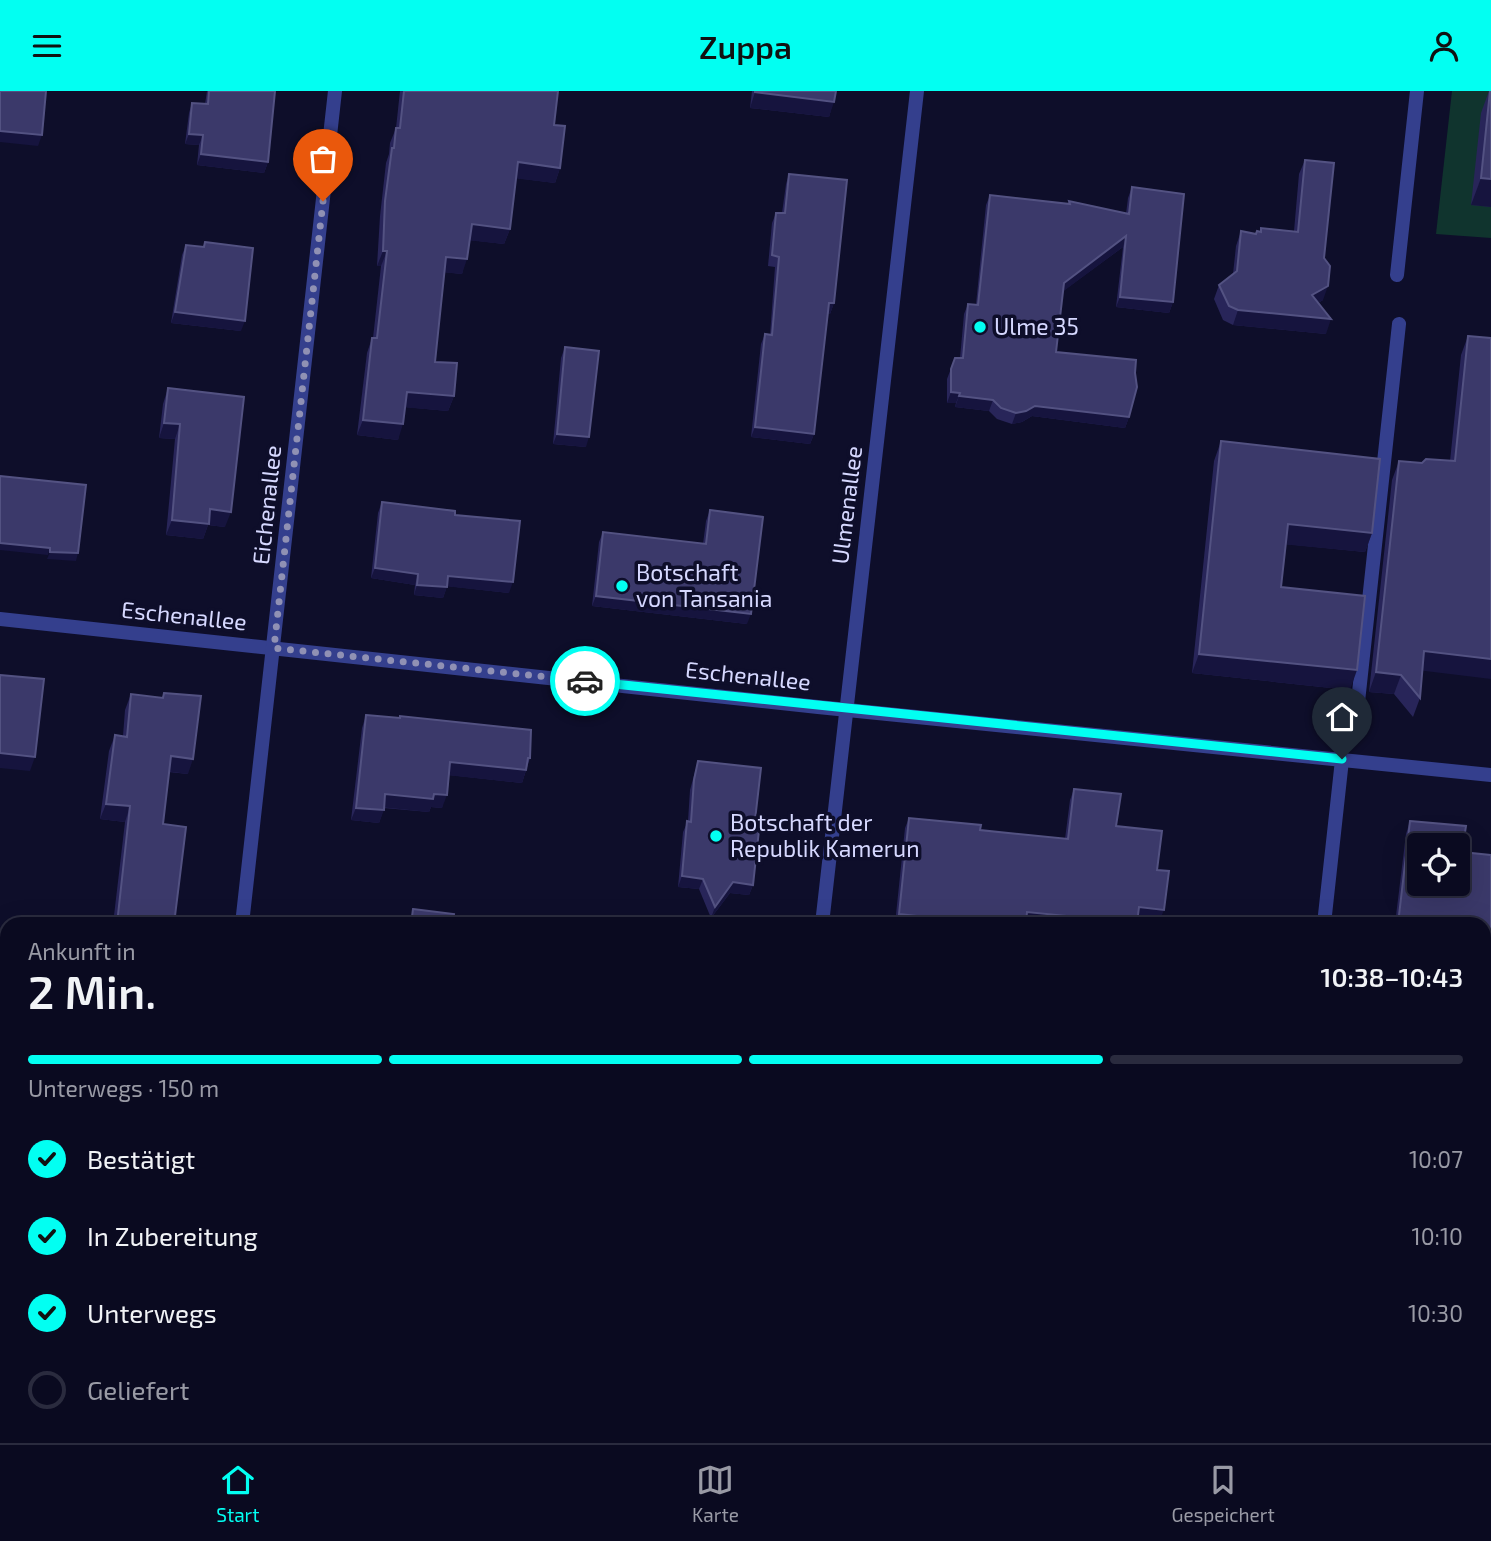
<!DOCTYPE html>
<html lang="de">
<head>
<meta charset="utf-8">
<style>
	body { margin:0; font-family:"Exo 2",sans-serif; background:#18182d; color:#f1f3f6; height:100vh; display:flex; flex-direction:column; font-size:26px; white-space:nowrap }
	* { box-sizing:border-box; margin:0 }
	p { font-size:23px; color:#999aa5 }
	.icon { flex:none; width:38px; height:38px; fill:none; stroke:currentColor; stroke-width:2; stroke-linecap:round; stroke-linejoin:round }
	.map { position:relative; flex:1; overflow:hidden }
	.sheet { position:absolute; left:0px; top:826px; width:1491px; height:527px; display:flex; flex-direction:column; background:#0a0a20; border-radius:21px 21px 0 0; box-shadow:0 7px 28px #0002,0 0 0 2px #2a2b3e }
	.sheet>* { flex:none }
	.tools { position:absolute; left:1407px; top:742px; display:grid; gap:14px }
	.tools a { display:grid; place-items:center; width:63px; height:63px; border-radius:7px; background:#0a0a20; box-shadow:0 7px 28px #0002,0 0 0 2px #2a2b3e; font-size:35px }
	.pin { position:absolute; display:grid; place-items:center; width:60px; height:60px; color:#fff; margin:-72px -30px; border-radius:50% 50% 50% 0; rotate:-45deg; box-shadow:0 0 7px #0007 }
	.pin .icon { rotate:45deg }
	.courier { position:absolute; display:grid; place-items:center; width:70px; height:70px; margin:-35px; border:5px solid #02fff2; border-radius:50%; background:#fff; color:#222; box-shadow:0 2px 9px #0007 }
	.overview em { font-style:normal; font-weight:600 }
	.overview div { display:flex; flex-direction:column-reverse }
	.overview { display:flex; align-items:center; justify-content:space-between; height:119px; padding:0 28px }
	h1 { font-size:46px; font-weight:600; line-height:52px }
	.bar { display:grid; grid-template-columns:repeat(4,1fr); gap:10px 7px; align-content:center; height:84px; padding:0 28px }
	.bar i { height:9px; border-radius:5px; background:#2a2b3e }
	.bar .selected { background:#02fff2 }
	.bar p { grid-column:span 4 }
	ol { padding:0 28px; list-style:none }
	li { display:flex; align-items:center; gap:21px; height:77px }
	li p { margin-inline-start:auto }
	li .icon { padding:7px; border-radius:50%; background:#02fff2; color:#111; stroke-width:4 }
	li:last-child { color:#999aa5 }
	li i { width:38px; height:38px; border:4px solid #2a2b3e; border-radius:50% }
	header { display:flex; justify-content:space-between; align-items:center; height:91px; padding:0 28px; background:#02fff2; color:#111; font-size:32px; font-weight:600 }
	.menu { display:flex; justify-content:space-around; align-items:center; height:98px; border-top:2px solid #2a2b3e; background:#0a0a20; font-size:19px; color:#999aa5 }
	.menu a { display:grid; justify-items:center; gap:4px }
	.menu .selected { color:#02fff2 }
	.map>svg:first-child { display:block }
</style>
</head>
<body>
<header><svg class="icon" aria-label="menu" viewBox="0 0 24 24"><path d="M4 6h16M4 12h16M4 18h16"/></svg>Zuppa<svg class="icon" aria-label="person" viewBox="0 0 24 24"><circle cx="12" cy="8" r="4"/><path d="M4 21q1-7 8-7t8 7"/></svg></header>
<div class="map">
<svg width="1491" height="1352" viewBox="0 0 1491 1352">
	<rect width="100%" height="100%" fill="#0e0e2a"/>
	<!-- green -->
	<path fill="#10342e" d="M1452 0H1491V147L1436 143Z"/>
	<g fill="none" stroke-linecap="round" stroke-linejoin="round">
		<!-- service -->
		<path stroke="#343f8d" stroke-width="14" d="M1357 620 1399 233"/>
		<!-- minor -->
		<g stroke="#343f8d" stroke-width="14">
			<path d="M1397 184 1417 0"/>
			<path d="M0 528 818 616 1491 684"/>
			<path d="M242 833 335 0"/>
			<path d="M822 833 917 0"/>
			<path d="M1324 833 1342 669"/>
			<path d="M154 1352H160"/>
			<path d="M181 1352 182 1346"/>
			<path d="M763 1352 764 1346"/>
			<path d="M1266 1352V1346"/>
		</g>
	</g>
	<!-- wall -->
	<g fill="#282559">
		<path d="M207 0H275L268 71 264 82 197 74 199 54 185 53 189 22 192 12 205 13Z"/>
		<path d="M400 0H558L554 34 560 77 555 92 516 87 510 138 504 153 470 149 462 183 444 181 435 271 454 305 448 320 405 316 398 349 357 344 367 262 372 247H373L381 175H377L380 125 386 72 389 63 390 52 396 37Z"/>
		<path d="M752 0H836L829 26 750 17Z"/>
		<path d="M1489 0H1491V116L1471 114 1481 22Z"/>
		<path d="M1305 69 1324 167 1323 209 1318 212 1326 243 1233 234 1223 229 1214 208 1219 194 1233 183 1236 155 1241 140 1256 143 1257 140 1260 141 1261 137 1294 140 1299 83Z"/>
		<path d="M789 83 834 212 830 223 828 222 814 343 810 353 751 346 761 253 765 243 770 244 775 176 768 175 772 132 776 122H782L786 93Z"/>
		<path d="M1132 96 1173 211 1169 222 1116 216 1123 156 1063 200 1056 261 1129 326 1125 337 1032 325 1022 331 1012 333 997 328 989 320 955 316 956 312H947V288L955 267H960L964 223 968 213H976L986 114 990 104 1068 113 1069 110 1126 123 1128 107Z"/>
		<path d="M205 151 241 240 171 232 182 164 186 154 203 156Z"/>
		<path d="M1468 245 1491 247 1422 580 1420 607 1413 626 1394 603 1369 601 1392 389 1399 370 1422 372 1450 370 1461 264Z"/>
		<path d="M565 256 586 356 553 353 561 267Z"/>
		<path d="M168 297 225 436 208 434 203 448 166 444 175 348 159 347 163 313Z"/>
		<path d="M1221 350 1372 442 1365 461 1285 453 1281 496 1350 599 1192 582 1214 370Z"/>
		<path d="M382 411 455 424 509 502 447 495 443 507 414 504 415 494 371 487 378 422Z"/>
		<path d="M710 419 747 533 592 515 599 451 603 441 703 453 706 430Z"/>
		<path d="M164 602 188 683 169 681 163 733 174 833H113L125 731 100 728 109 660 115 644 123 645 125 619 131 603 162 607Z"/>
		<path d="M366 624 530 667 522 692 449 684 442 717 431 716 429 721 384 717 379 732 351 729 362 637Z"/>
		<path d="M698 670 754 738 753 794 749 804 730 802 711 827 699 798 678 796 683 741 688 730 690 699Z"/>
		<path d="M1074 698 1116 735 1157 779 1160 829 1138 827 1136 833H895L905 737 909 727 980 739 1065 748 1070 709Z"/>
		<path d="M1410 730 1462 761 1484 833H1395L1406 743Z"/>
		<path d="M352 1346H420L415 1352H360Z"/>
		<path d="M837 1346H986L985 1352H836Z"/>
	</g>
	<!-- shaded-wall -->
	<g fill="#16143e">
		<path d="M755 1 834 11 829 26 750 17Z"/>
		<path d="M0 40 42 44 38 55 0 51Z"/>
		<path d="M189 43 203 44 199 54 185 53Z"/>
		<path d="M201 63 268 71 264 82 197 74Z"/>
		<path d="M518 71 560 77 555 92 512 87Z"/>
		<path d="M1481 87 1491 88V116L1471 114Z"/>
		<path d="M472 133 510 138 504 153 466 149Z"/>
		<path d="M1126 145 1123 156 1061 202 1064 192Z"/>
		<path d="M383 160H387L381 175H377Z"/>
		<path d="M446 166 467 168 462 183 440 181Z"/>
		<path d="M1328 195 1323 209 1307 218 1312 204Z"/>
		<path d="M1120 206 1173 211 1169 222 1116 216Z"/>
		<path d="M829 212H834L830 223 825 222Z"/>
		<path d="M1238 219 1331 228 1326 243 1233 234Z"/>
		<path d="M175 221 245 230 241 240 171 232Z"/>
		<path d="M407 301 454 305 448 320 401 316Z"/>
		<path d="M951 301 960 302 956 312H947Z"/>
		<path d="M959 305 993 309 989 320 955 316Z"/>
		<path d="M1035 315 1129 326 1125 337 1032 325 1022 331 1012 333 1016 322Z"/>
		<path d="M363 329 403 333 398 349 357 344Z"/>
		<path d="M164 332 180 333 175 348 159 347Z"/>
		<path d="M755 336 814 343 810 353 751 346Z"/>
		<path d="M557 343 589 346 586 356 553 353Z"/>
		<path d="M210 418 231 421 225 436 208 434 203 448 166 444 172 429Z"/>
		<path d="M1288 433 1372 442 1365 461 1281 453Z"/>
		<path d="M0 452 50 457 48 464 0 459Z"/>
		<path d="M50 461 78 462 76 470 47 468Z"/>
		<path d="M375 477 418 483 415 494 371 487Z"/>
		<path d="M448 485 513 491 509 502 444 495Z"/>
		<path d="M417 494 447 496 443 507 414 504Z"/>
		<path d="M596 505 751 523 747 533 592 515Z"/>
		<path d="M1424 560 1491 568V588L1417 579Z"/>
		<path d="M1199 563 1357 579 1350 599 1192 582Z"/>
		<path d="M1376 581 1401 584 1394 603 1369 601Z"/>
		<path d="M0 662 35 666 30 680 0 677Z"/>
		<path d="M171 665 193 668 188 683 165 680Z"/>
		<path d="M450 671 526 679 522 692 446 684Z"/>
		<path d="M385 703H434L447 704 442 717 431 716 429 721 380 716Z"/>
		<path d="M106 713 130 715 125 731 100 728Z"/>
		<path d="M356 717 384 719 379 732 351 729Z"/>
		<path d="M682 785 703 788 699 798 678 796Z"/>
		<path d="M733 791 753 794 749 804 730 802 711 827 715 816Z"/>
		<path d="M1139 816 1164 819 1160 829 1135 827Z"/>
		<path d="M1027 821 1137 832 1037 833 1023 832Z"/>
		<path d="M899 823 1026 832 895 833Z"/>
		<path d="M5 1269 2 1279 0 1280V1272Z"/>
		<path d="M416 1346H420L415 1352H411Z"/>
		<path d="M630 1346H638L636 1352H628Z"/>
	</g>
	<!-- building -->
	<g fill="#3b396a" stroke="#535282" stroke-width="2" fill-rule="evenodd">
		<path d="M0 0H46L42 44 0 40Z"/>
		<path d="M209 0H275L268 71 201 63 203 44 189 43 192 12 208 13Z"/>
		<path d="M404 0H558L554 34 565 35 560 77 518 71 510 138 472 133 467 168 446 166 435 271 457 272 454 305 407 301 403 333 363 329 372 247H377L387 160H383L385 110 392 57H394L396 37H400Z"/>
		<path d="M755 0H836L834 11 755 1Z"/>
		<path d="M1490 0H1491V88L1481 87Z"/>
		<path d="M1305 69 1334 72 1324 167 1330 175 1328 195 1312 204 1331 228 1238 219 1229 215 1219 194 1237 180 1241 140 1256 143 1257 140 1261 141V137L1298 141Z"/>
		<path d="M789 83 847 89 834 212H829L814 343 755 336 765 243 772 244 779 166 772 164 776 122H785Z"/>
		<path d="M1132 96 1184 103 1173 211 1120 206 1126 145 1064 192 1056 261 1136 269 1135 282 1137 296 1129 326 1035 315 1026 320 1016 322 1001 317 993 309 959 305 960 302 951 301V278L955 267H963L968 213 978 214 990 104 1070 113 1069 110 1129 123Z"/>
		<path d="M205 151 253 157 245 230 175 221 186 154 204 156Z"/>
		<path d="M1468 245 1491 247V568L1424 560 1420 607 1401 584 1376 581 1399 370 1422 372 1426 368 1455 370Z"/>
		<path d="M565 256 599 260 589 346 557 343Z"/>
		<path d="M168 297 244 306 231 421 210 418 209 433 172 429 180 333 164 332Z"/>
		<path d="M1221 350 1380 368 1372 442 1288 433 1281 496 1365 505 1357 579 1199 563Z"/>
		<path d="M0 385 86 394 78 462 50 461V457L0 452Z"/>
		<path d="M382 411 455 420V424L520 430 513 491 448 485 447 496 417 494 418 483 375 477Z"/>
		<path d="M710 419 763 426 751 523 596 505 603 441 706 453Z"/>
		<path d="M0 584 44 588 35 666 0 662Z"/>
		<path d="M164 602 201 605 193 668 171 665 163 733 186 736 174 833H117L130 715 106 713 115 644 127 646 131 603 163 607Z"/>
		<path d="M366 624 400 627V625L531 639 530 667H528L526 679 450 671 447 704 434 703 433 708 385 703 384 719 356 717Z"/>
		<path d="M698 670 761 677 754 738 759 739 753 794 733 791 715 816 703 788 682 785 687 730 691 731 694 689Z"/>
		<path d="M1074 698 1121 703 1116 735 1162 740 1157 779 1169 780 1164 819 1139 816 1137 832 1027 821 1026 832 971 828V831L899 823 909 727 981 734 980 739 1068 748Z"/>
		<path d="M1410 730 1466 735 1462 761 1491 764V849L1484 912V833H1398ZM1419 754H1458V793H1419Z"/>
		<path d="M413 818 454 823 453 833H411Z"/>
		<path d="M0 1260 5 1269 0 1272Z"/>
		<path d="M369 1346H416L411 1352H376Z"/>
		<path d="M639 1346H700V1352H638Z"/>
		<path d="M844 1346H986L985 1352H844Z"/>
		<rect x="1381" y="1346" width="53" height="6"/>
		<path d="M1334 1348 1377 1352H1333Z"/>
	</g>
	<g fill="none" stroke-linecap="round" stroke-linejoin="round">
		<!-- done -->
		<path stroke="#9091b4" stroke-width="7" stroke-dasharray="0 12.6" d="M323 110 274 557 585 590"/>
		<!-- route -->
		<path stroke="#02fff2" stroke-width="9" d="M585 590 1342 668"/>
	</g>
	<!-- markers -->
	<g fill="#02fff2" stroke="#0e0e2a" stroke-width="2.5">
		<circle cx="980" cy="236" r="7"/>
		<circle cx="622" cy="495" r="7"/>
		<circle cx="716" cy="745" r="7"/>
	</g>
	<g text-anchor="middle" stroke-width="7" stroke-linejoin="round" paint-order="stroke">
		<!-- poi labels -->
		<g font-size="23" fill="#d6d8ff" stroke="#0e0e2a" text-anchor="start">
			<text x="994" y="244">Ulme 35</text>
			<text x="636" y="490">Botschaft<tspan x="636" dy="26">von Tansania</tspan></text>
			<text x="730" y="740">Botschaft der<tspan x="730" dy="26">Republik Kamerun</tspan></text>
		</g>
		<!-- street labels -->
		<g font-size="23" fill="#d6d8ff" stroke="#0e0e2a">
			<text transform="translate(267 414) rotate(-84)" y="8">Eichenallee</text>
			<text transform="translate(847 414) rotate(-83)" y="8">Ulmenallee</text>
			<text transform="translate(184 525) rotate(6)" y="8">Eschenallee</text>
			<text transform="translate(748 585) rotate(6)" y="8">Eschenallee</text>
		</g>
	</g>
</svg>
<div class="tools">
<a><svg class="icon" aria-label="locate" viewBox="0 0 24 24"><circle cx="12" cy="12" r="6"/><path d="M12 2v4M12 18v4M2 12h4M18 12h4"/></svg></a>
</div>
<div class="pin" style="left:323px;top:110px;background:#ea580c"><svg class="icon" aria-label="bag" viewBox="0 0 24 24"><path d="M5 8h14l-1 12H6zM9 8a3 3 0 0 1 6 0"/></svg></div>
<div class="pin" style="left:1342px;top:668px;background:#1f2937"><svg class="icon" aria-label="home" viewBox="0 0 24 24"><path d="M3 11l9-7 9 7M6 9v11h12V9"/></svg></div>
<div class="courier" style="left:585px;top:590px"><svg class="icon" aria-label="car" viewBox="0 0 24 24"><path d="M5 17H2v-5l4-1 3-4h7l3 4 3 1v5h-3M9 17h6M6 11h13"/><circle cx="7" cy="17" r="2"/><circle cx="17" cy="17" r="2"/></svg></div>
<section class="sheet">
<div class="overview"><div><h1>2 Min.</h1><p>Ankunft in</p></div><em>10:38–10:43</em></div>
<div class="bar"><i class="selected"></i><i class="selected"></i><i class="selected"></i><i></i><p>Unterwegs · 150 m</p></div>
<ol>
<li><svg class="icon" aria-label="check" viewBox="0 0 24 24"><path d="M5 12l5 5 9-10"/></svg>Bestätigt<p>10:07</p></li>
<li><svg class="icon" aria-label="check" viewBox="0 0 24 24"><path d="M5 12l5 5 9-10"/></svg>In Zubereitung<p>10:10</p></li>
<li><svg class="icon" aria-label="check" viewBox="0 0 24 24"><path d="M5 12l5 5 9-10"/></svg>Unterwegs<p>10:30</p></li>
<li><i></i>Geliefert</li>
</ol>
</section>
</div>
<nav class="menu">
<a class="selected"><svg class="icon" aria-label="home" viewBox="0 0 24 24"><path d="M3 11l9-7 9 7M6 9v11h12V9"/></svg>Start</a>
<a><svg class="icon" aria-label="map" viewBox="0 0 24 24"><path d="M3 6l6-2 6 2 6-2v14l-6 2-6-2-6 2zM9 4v14M15 6v14"/></svg>Karte</a>
<a><svg class="icon" aria-label="saved" viewBox="0 0 24 24"><path d="M7 4h10v16l-5-4-5 4z"/></svg>Gespeichert</a>
</nav>
</body>
</html>
